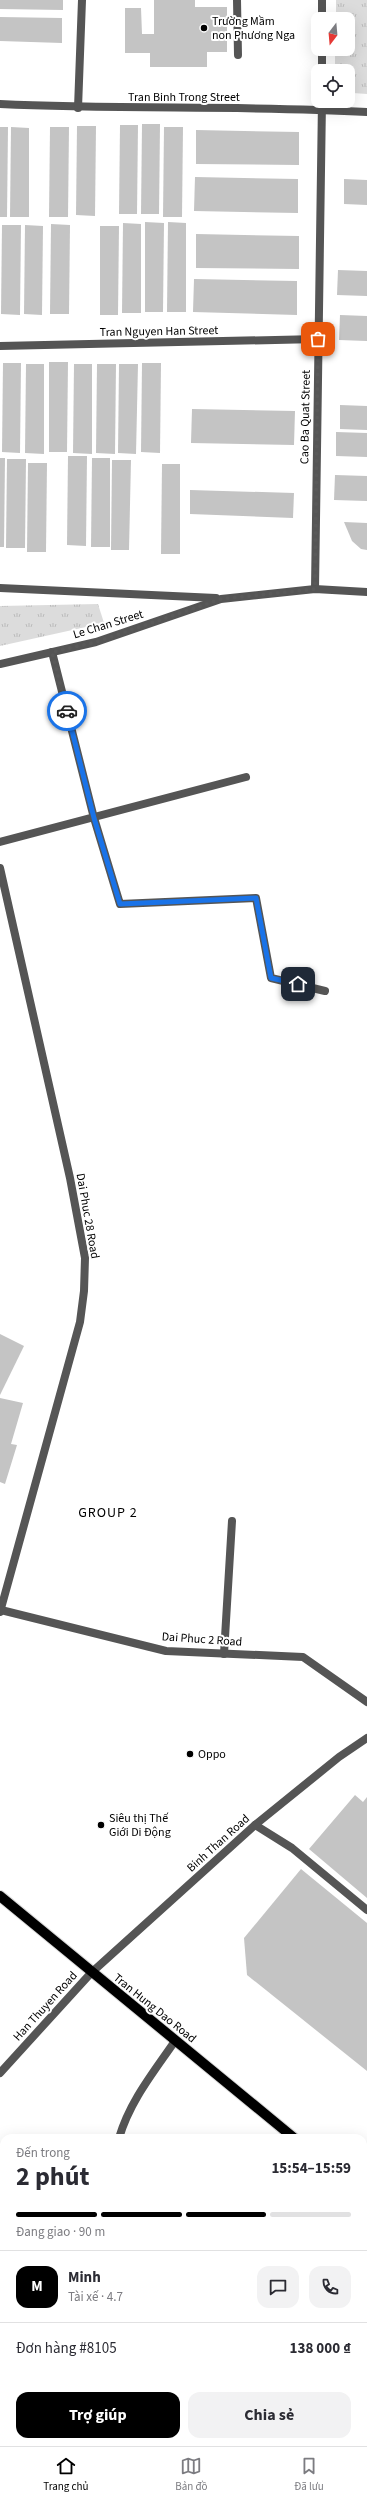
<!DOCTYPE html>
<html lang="vi">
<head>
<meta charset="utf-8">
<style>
	body { margin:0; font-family:"Source Sans 3",sans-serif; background:#f2f2f3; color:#2b2b33; height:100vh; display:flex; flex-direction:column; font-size:15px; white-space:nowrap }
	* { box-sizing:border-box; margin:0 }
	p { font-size:13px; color:#7c7c81 }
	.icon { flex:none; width:22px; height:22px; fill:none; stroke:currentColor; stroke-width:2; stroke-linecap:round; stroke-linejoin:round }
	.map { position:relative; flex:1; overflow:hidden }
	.panel { position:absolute; left:0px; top:2134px; width:367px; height:312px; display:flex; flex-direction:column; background:#fff; border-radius:12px 12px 0 0; box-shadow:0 4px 16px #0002 }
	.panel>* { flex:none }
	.needle { width:26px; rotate:196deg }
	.fabs { position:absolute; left:311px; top:12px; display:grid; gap:8px }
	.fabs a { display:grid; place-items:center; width:44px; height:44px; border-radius:8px; background:#fff; box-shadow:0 4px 16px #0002; font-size:20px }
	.pin { position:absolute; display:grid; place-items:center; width:34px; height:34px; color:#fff; margin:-17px; border-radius:8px; box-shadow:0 2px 6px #0006 }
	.courier { position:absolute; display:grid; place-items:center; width:40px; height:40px; margin:-20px; border:3px solid #1a73e8; border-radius:50%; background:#fff; color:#222; box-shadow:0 1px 5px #0007 }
	.headline em { font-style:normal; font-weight:700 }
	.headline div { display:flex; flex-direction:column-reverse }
	.headline { display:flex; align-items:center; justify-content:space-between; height:68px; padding:0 16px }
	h1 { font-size:26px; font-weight:700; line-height:30px }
	.bar { display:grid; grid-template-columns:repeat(4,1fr); gap:6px 4px; align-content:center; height:48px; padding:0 16px }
	.bar i { height:5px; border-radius:3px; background:#e1e1e2 }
	.bar .active { background:#000 }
	.bar p { grid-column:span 4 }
	.line { display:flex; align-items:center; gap:10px; padding:0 16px; border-top:1px solid #e1e1e2 }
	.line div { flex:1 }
	.round { display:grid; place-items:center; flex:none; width:42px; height:42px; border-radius:12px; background:#f2f2f3 }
	.action { display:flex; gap:8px; margin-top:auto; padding:8px 16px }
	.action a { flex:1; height:46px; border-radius:12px; background:#000; color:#fff; font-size:16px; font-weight:700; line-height:46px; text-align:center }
	.action a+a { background:#f2f2f3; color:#2b2b33 }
	.tab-bar { display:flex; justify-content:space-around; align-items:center; height:56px; border-top:1px solid #e1e1e2; background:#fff; font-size:11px; color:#7c7c81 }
	.tab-bar a { display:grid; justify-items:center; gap:2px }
	.tab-bar .active { color:#000 }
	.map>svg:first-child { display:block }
</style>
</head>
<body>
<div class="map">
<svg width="367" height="2446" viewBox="0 0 367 2446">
	<defs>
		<pattern id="grass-tufts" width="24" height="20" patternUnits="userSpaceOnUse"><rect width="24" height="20" fill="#dcdcdc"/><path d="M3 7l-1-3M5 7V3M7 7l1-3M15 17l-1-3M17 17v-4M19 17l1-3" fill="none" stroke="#bbb"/></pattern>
	</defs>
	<rect width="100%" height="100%" fill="#fff"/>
	<!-- grass -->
	<g fill="url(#grass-tufts)">
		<path d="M336 0H367V94L353 93 348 89V71H335V49H348V19H336Z"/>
		<path d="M98 604 104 623 0 646V606Z"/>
	</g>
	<!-- building -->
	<g fill="#c4c4c4">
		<path d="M0 0H63V10L0 9Z"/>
		<path d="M154 0H195V7H227V52H207V67H150V53H125V8H141L142 34H154Z"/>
		<path d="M0 17 62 18V43L0 41Z"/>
		<path d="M142 124H160L159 214H141Z"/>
		<path d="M120 125H138L137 214H119Z"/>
		<path d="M77 126H96L95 216 76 215Z"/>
		<path d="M0 127H8L7 217H0Z"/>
		<path d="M11 127 29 128V217H10Z"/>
		<path d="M50 127H69L68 217H49Z"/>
		<path d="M164 127H183L182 217H163Z"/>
		<path d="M196 130 299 132V165L196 164Z"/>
		<path d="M195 177 298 179V213L194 211Z"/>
		<path d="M344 179 367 180V205L344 204Z"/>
		<path d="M145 222 164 223 163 312H145Z"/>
		<path d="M168 222 186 223V312H167Z"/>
		<path d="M123 223 141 224V313H122Z"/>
		<path d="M51 224 70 225 69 314H50Z"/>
		<path d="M2 225H21L20 315 1 314Z"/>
		<path d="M25 225 43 226 42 315 24 314Z"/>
		<path d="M100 226H119L118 315H100Z"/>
		<path d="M196 234 299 236V269L196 268Z"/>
		<path d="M338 270 367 271V296L337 295Z"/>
		<path d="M194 279 297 281V315L193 312Z"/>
		<path d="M340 315 367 316V341L339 340Z"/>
		<path d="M49 362H68L67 452H49Z"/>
		<path d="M3 363H21L20 453 2 452Z"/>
		<path d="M142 363H161L160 453 141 452Z"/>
		<path d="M26 364H44V454L25 453Z"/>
		<path d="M74 364H92V454L73 453Z"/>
		<path d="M97 364H116L115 454 96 453Z"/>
		<path d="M119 364H138L136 454 118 453Z"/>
		<path d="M340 405 367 406V430L340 429Z"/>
		<path d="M192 409 295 411 294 445 191 443Z"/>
		<path d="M336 432 367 433V457L336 456Z"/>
		<path d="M68 456H87L86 546 67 545Z"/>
		<path d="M0 458H5L4 547H0Z"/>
		<path d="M92 458H110V547H91Z"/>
		<path d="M7 459H26L25 548H6Z"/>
		<path d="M112 460H131L129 550H111Z"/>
		<path d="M28 463H47L46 552H27Z"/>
		<path d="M162 464H180V554H161Z"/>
		<path d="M335 475 367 476V501L334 500Z"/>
		<path d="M190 490 294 493 293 518 190 514Z"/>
		<path d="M344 522 367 523V550L361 549 352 541Z"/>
		<path d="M0 1334 24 1346 0 1395Z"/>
		<path d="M0 1398 23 1403 11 1444 17 1445 5 1484 0 1482Z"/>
		<path d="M355 1795 363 1802 367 1797V1898L309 1849Z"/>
		<path d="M301 1869 367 1923V2071L247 1975 244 1938Z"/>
		<path d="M4 2241V2442H185L181 2446H0V2245Z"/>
		<path d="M367 2361V2444L364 2446H323L319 2442H363V2365Z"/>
	</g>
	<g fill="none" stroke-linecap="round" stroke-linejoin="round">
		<defs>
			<g id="primary">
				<path d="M0 1896 294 2138"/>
				<path d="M363 2194 367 2197"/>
			</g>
		</defs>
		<!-- primary casing -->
		<use href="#primary" stroke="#dbdbdb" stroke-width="12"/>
		<!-- service -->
		<g stroke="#555" stroke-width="8">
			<path d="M237 0 238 55"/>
			<path d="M52 652 94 818 120 904 256 898 271 978 325 991"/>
			<path d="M119 2138C130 2101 153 2073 175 2041"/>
			<path d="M363 2275 367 2270"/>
		</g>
		<!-- minor -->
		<g stroke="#555" stroke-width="8">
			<path d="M322 0V19"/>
			<path d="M322 49V71"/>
			<path d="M0 104C122 110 245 105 367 112"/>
			<path d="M78 108 82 0"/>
			<path d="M0 346 318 339"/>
			<path d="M0 588 216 598"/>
			<path d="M315 589 322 101"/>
			<path d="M0 664 96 642 221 599 315 589 367 592"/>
			<path d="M0 842 246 777"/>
			<path d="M0 868 70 1178 85 1258 84 1291 80 1322 0 1612"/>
			<path d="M1 1610 166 1651 303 1657 367 1702"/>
			<path d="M224 1654 232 1521"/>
			<path d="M255 1825 292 1848 367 1910"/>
		</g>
		<!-- tertiary -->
		<path stroke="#555" stroke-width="8" d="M0 2073 91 1973 255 1825 339 1757 367 1738"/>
		<!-- primary -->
		<use href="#primary" stroke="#000" stroke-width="10"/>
	</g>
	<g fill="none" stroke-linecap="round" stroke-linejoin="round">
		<!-- done -->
		<path stroke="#595959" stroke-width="4" stroke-dasharray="0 7.2" d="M67 711 52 652 96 642 221 599 315 589 318 339"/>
		<!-- route -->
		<path stroke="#1a73e8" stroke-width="5" d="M67 711 94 818 120 904 256 898 271 978 298 984"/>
	</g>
	<!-- markers -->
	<g fill="#000" stroke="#fff" stroke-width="1.5">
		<circle cx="204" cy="28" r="4"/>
		<circle cx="190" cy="1754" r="4"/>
		<circle cx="101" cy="1825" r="4"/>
	</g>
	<g text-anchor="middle" stroke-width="4" stroke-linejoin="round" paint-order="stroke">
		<!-- poi labels -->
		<g font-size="12" fill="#000" stroke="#fff" text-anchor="start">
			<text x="212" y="25">Trường Mầm<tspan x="212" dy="14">non Phương Nga</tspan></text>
			<text x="198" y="1758">Oppo</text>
			<text x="109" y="1822">Siêu thị Thế<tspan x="109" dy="14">Giới Di Động</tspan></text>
		</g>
		<!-- street labels -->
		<g font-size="12" fill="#000" stroke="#fff">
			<text x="184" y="101">Tran Binh Trong Street</text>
			<text transform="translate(159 331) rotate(-1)" y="4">Tran Nguyen Han Street</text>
			<text transform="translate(305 417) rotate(-89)" y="4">Cao Ba Quat Street</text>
			<text transform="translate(108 624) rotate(-17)" y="4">Le Chan Street</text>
			<text transform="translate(88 1216) rotate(80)" y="4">Dai Phuc 28 Road</text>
			<text transform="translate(202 1639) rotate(4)" y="4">Dai Phuc 2 Road</text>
			<text transform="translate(218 1843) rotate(-42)" y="4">Binh Than Road</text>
			<text transform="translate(45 2006) rotate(-48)" y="4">Han Thuyen Road</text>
			<text transform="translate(155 2008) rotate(39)" y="4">Tran Hung Dao Road</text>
		</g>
		<!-- quarter labels -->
		<g font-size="14" letter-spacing="1" fill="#000" stroke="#fff">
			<text x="108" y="1517">GROUP 2</text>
		</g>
	</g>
</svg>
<div class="fabs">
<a><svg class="needle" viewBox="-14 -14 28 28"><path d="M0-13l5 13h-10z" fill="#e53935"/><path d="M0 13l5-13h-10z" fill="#7c7c81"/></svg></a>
<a><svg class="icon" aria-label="locate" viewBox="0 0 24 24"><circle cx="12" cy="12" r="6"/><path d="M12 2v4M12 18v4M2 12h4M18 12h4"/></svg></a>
</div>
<div class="pin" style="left:318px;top:339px;background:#ea580c"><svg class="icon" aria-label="bag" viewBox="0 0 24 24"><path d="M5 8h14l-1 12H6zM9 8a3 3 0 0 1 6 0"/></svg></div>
<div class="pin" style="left:298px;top:984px;background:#1f2937"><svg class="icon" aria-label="home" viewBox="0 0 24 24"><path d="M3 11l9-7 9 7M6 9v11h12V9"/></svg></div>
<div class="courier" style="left:67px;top:711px"><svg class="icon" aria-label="car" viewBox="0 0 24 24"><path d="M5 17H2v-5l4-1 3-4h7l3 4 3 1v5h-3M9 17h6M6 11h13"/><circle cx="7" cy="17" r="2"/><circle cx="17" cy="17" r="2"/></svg></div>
<section class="panel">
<div class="headline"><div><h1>2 phút</h1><p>Đến trong</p></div><em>15:54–15:59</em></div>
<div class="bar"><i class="active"></i><i class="active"></i><i class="active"></i><i></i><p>Đang giao · 90 m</p></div>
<div class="line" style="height:72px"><b class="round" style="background:#000;color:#fff">M</b><div><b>Minh</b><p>Tài xế · 4.7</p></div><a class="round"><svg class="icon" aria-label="chat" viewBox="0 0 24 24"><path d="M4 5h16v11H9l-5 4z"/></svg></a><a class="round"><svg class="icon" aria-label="phone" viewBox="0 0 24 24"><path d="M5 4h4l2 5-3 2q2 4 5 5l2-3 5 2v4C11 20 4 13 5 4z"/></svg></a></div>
<div class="line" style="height:52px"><div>Đơn hàng #8105</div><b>138 000 ₫</b></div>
<div class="action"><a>Trợ giúp</a><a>Chia sẻ</a></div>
</section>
</div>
<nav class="tab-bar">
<a class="active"><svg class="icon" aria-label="home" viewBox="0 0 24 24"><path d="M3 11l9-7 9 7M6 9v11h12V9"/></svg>Trang chủ</a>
<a><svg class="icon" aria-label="map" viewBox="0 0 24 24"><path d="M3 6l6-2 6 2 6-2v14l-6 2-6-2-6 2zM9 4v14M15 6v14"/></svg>Bản đồ</a>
<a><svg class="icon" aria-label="saved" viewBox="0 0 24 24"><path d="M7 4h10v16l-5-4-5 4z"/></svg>Đã lưu</a>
</nav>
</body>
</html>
